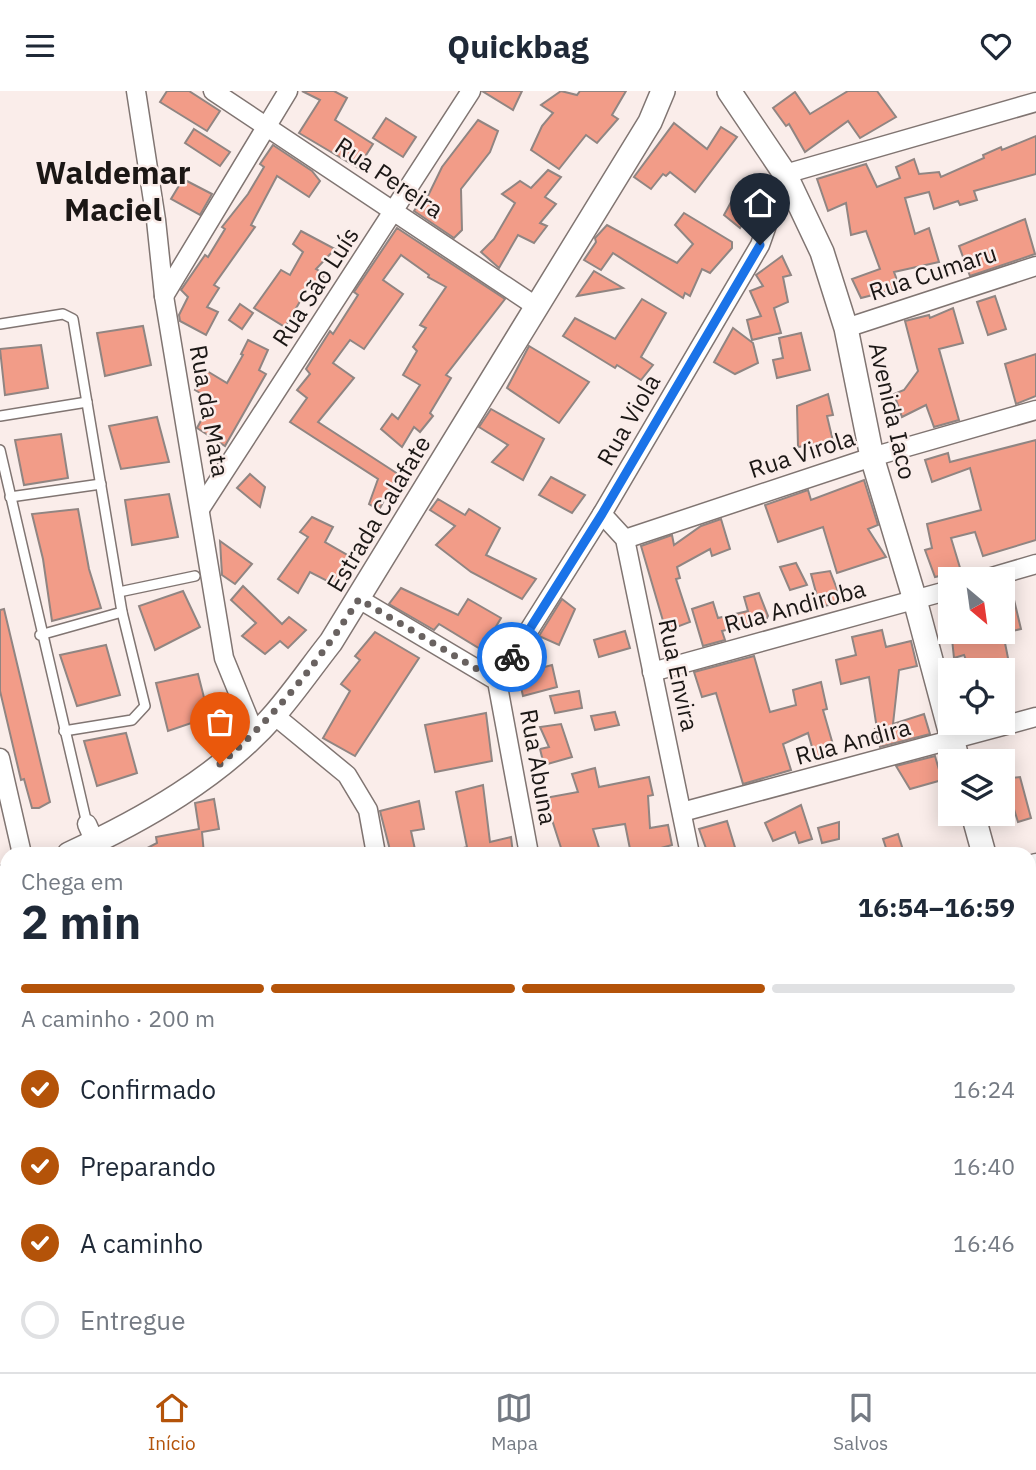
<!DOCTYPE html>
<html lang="pt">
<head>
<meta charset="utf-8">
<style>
	body { margin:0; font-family:"IBM Plex Sans",sans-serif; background:#f6f6f7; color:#1f2937; height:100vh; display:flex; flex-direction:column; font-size:26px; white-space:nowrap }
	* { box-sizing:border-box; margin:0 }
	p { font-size:23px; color:#747a83 }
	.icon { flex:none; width:38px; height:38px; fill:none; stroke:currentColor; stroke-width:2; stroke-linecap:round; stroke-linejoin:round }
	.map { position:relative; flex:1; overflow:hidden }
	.panel { position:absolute; left:0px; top:756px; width:1036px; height:525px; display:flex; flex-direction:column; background:#fff; border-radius:21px 21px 0 0; box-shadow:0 4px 18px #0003 }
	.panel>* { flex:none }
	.needle { width:46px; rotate:151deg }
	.fabs { position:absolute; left:938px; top:476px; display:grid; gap:14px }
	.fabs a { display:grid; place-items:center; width:77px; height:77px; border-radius:0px; background:#fff; box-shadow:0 4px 18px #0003; font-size:35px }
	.pin { position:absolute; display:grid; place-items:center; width:60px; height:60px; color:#fff; margin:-72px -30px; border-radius:50% 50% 50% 0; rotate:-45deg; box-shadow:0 0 7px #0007 }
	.pin .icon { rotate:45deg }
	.courier { position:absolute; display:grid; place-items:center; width:70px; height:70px; margin:-35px; border:5px solid #1a73e8; border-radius:50%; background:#fff; color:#222; box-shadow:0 2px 9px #0007 }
	.headline em { font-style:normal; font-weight:700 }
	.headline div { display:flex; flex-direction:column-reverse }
	.headline { display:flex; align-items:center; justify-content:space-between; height:119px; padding:0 21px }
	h1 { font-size:46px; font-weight:700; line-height:52px }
	.bar { display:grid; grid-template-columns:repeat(4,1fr); gap:10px 7px; align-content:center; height:84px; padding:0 21px }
	.bar i { height:9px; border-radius:5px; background:#e0e1e3 }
	.bar .selected { background:#b45309 }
	.bar p { grid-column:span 4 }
	ol { padding:0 21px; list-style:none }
	li { display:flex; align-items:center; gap:21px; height:77px }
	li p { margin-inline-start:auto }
	li .icon { padding:7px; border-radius:50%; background:#b45309; color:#fff; stroke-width:4 }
	li:last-child { color:#747a83 }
	li i { width:38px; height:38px; border:4px solid #e0e1e3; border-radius:50% }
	header { display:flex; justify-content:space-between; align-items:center; height:91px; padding:0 21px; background:#fff; font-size:32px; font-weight:700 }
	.tabs { display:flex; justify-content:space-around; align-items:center; height:98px; border-top:2px solid #e0e1e3; background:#fff; font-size:19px; color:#747a83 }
	.tabs a { display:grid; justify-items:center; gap:4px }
	.tabs .selected { color:#b45309 }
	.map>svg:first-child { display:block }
</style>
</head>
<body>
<header><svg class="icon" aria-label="menu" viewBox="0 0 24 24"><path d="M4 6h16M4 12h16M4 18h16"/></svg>Quickbag<svg class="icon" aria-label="heart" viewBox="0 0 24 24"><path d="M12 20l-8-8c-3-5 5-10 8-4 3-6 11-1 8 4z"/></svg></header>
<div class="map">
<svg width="1036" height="1281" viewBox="0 0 1036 1281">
	<rect width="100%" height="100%" fill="#faedea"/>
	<!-- building -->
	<g fill="#f29c88" stroke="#908582" stroke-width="2">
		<path d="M167 0H189L220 20 207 40 160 11Z"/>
		<path d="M302 0H334L347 7 335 29 373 53 358 77 299 42 320 9Z"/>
		<path d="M482 0H522L513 19Z"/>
		<path d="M561 0 577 4 580 0H626L612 24 618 28 597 52 586 44 559 78 531 59 542 35 553 22 541 14Z"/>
		<path d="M848 0H877L896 26 860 47 848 30 805 61 789 33 786 35 773 17 795 1 810 23Z"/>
		<path d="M386 27 416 46 403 66 373 47Z"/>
		<path d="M478 29 498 40 490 61 461 98 462 139 454 147 414 120 422 108 425 111 442 76Z"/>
		<path d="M674 32 707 58 721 36 737 46 695 101 670 81 666 85 663 83 651 98 634 86Z"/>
		<path d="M194 38 230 61 220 75 185 52Z"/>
		<path d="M1036 45V83L974 100 977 109 960 114 958 110 934 118 929 101 905 107 915 143 929 137 939 171 894 181 900 197 861 207 852 188 880 178 866 140 851 144 846 112 828 120 817 88 866 73 877 96 900 87 896 76 914 68 919 83 939 81 941 86 984 67 983 64 1001 56 1002 59Z"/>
		<path d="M273 54 312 80 320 90 309 106 277 85 251 134 255 136 214 194 219 197 207 216 218 221 206 244 180 230 179 224 188 206 181 199 205 164 208 166 225 138 222 136 248 103 264 76 260 73Z"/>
		<path d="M548 79 561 86 545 106 556 113 540 132 547 135 534 152 518 144 499 177 481 161 494 148 515 112 502 103 520 90 531 97Z"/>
		<path d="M183 88 212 103 200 124 171 108Z"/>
		<path d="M743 89 759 104 740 137 724 124Z"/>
		<path d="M684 122 732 151V157L710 182 702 178 690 205 685 202 683 207 613 162 601 179 584 169 596 151 595 147 607 134 677 172 693 153 675 134Z"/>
		<path d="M1025 128 1035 163 970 185 959 155Z"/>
		<path d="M397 137 505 208 446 284 451 287 430 322 433 325 420 341 414 336 402 356 381 338 392 323 398 328 420 294 403 284 417 260 413 256 426 237 420 234 446 196 428 186 429 184 401 164 383 189 403 203 364 258 350 249 333 272 354 287 318 331 398 383 379 419 369 413 378 388 290 331 307 307 297 299 310 283 306 278 330 240 333 243 358 204 354 201Z"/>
		<path d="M301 140 335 158 316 178 325 183 316 199 309 195 285 236 254 217 281 179 290 184 303 161 293 153Z"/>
		<path d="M782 165 791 184 783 186 788 211 774 217 781 242 752 249 747 229 761 225 750 200 763 195 756 184Z"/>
		<path d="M594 180 623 197 577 205Z"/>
		<path d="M995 205 1006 238 988 244 977 211Z"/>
		<path d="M642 208 666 222 641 266 653 274 641 289 617 274 615 277 563 245 575 227 615 248Z"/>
		<path d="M240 213 253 222 242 238 229 229Z"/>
		<path d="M953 217 963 252 939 258 959 329 934 336 926 314 902 326 894 303 904 299 918 280 905 230 929 224 930 227Z"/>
		<path d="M143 235 151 274 105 285 97 242Z"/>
		<path d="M733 237 753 252 758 272 735 283 714 271Z"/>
		<path d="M801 242 810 279 777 287 773 269 783 267 779 247Z"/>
		<path d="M248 249 268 259 259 279 266 283 225 355 197 337 212 309 195 299 207 280 227 292 243 264 241 263Z"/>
		<path d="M41 254 48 297 5 304 0 258Z"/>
		<path d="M529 255 589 291 559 332 507 297Z"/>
		<path d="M1036 263V305L1016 313 1005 273Z"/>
		<path d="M828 303 833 324 827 325 833 350 798 356 797 315Z"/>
		<path d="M491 318 544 348 523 389 492 371 508 354 479 336Z"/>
		<path d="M157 326 169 371 121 378 109 335Z"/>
		<path d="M61 343 68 387 24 394 15 349Z"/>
		<path d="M1036 349V449L983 465 975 441 951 447 961 480 935 486 925 459 932 457 927 433 981 419 970 377 932 391 925 369 948 362 950 371Z"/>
		<path d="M250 383 265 396 260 416 237 397Z"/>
		<path d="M551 386 585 404 572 422 539 404Z"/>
		<path d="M864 389 878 434 868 438 886 466 837 482 823 436 778 451 765 414 808 399 811 409Z"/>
		<path d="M169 403 178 446 132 454 125 409Z"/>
		<path d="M438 408 465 424 469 418 500 437 486 464 536 488 522 508 471 481 436 454 455 435 430 419Z"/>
		<path d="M78 418 89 478 101 517 52 530 43 468 32 423Z"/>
		<path d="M312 426 333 436 325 451 349 465 335 494 310 481 298 502 278 488 308 446 300 441Z"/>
		<path d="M721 428 730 458 712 465 710 458 677 476 680 487 676 488 690 531 666 540 641 455 672 444 674 454 701 435Z"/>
		<path d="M220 450 252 473 235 493 222 484Z"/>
		<path d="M796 472 807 494 790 499 780 476Z"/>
		<path d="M830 480 842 511 820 516 811 483Z"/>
		<path d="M1010 492 1021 538 1003 542 1009 572 984 579H970L964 564 954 567 952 548 975 541H1003V495Z"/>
		<path d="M243 495 282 533 289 526 306 539 288 557 280 550 265 563 242 545 256 532 231 509Z"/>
		<path d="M401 497 458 524 468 508 501 527 482 559 439 533 434 539 389 513Z"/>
		<path d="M183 500 200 536 155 559 139 515Z"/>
		<path d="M759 502 768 525 766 529 722 540 725 549 703 555 692 518 713 511 718 527 748 520 744 506Z"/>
		<path d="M562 508 575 518 559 554 539 545Z"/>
		<path d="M4 518 50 711 39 717H32L24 688 21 689 0 600V519Z"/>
		<path d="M882 539 886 556 911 550 917 575 899 579 893 633 924 623 930 643 880 656 875 638H877L869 586 841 593 836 569 856 564 852 546Z"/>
		<path d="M625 540 630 557 599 566 594 549Z"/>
		<path d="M375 541 419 567 355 665 323 647 350 600 341 593 360 569 355 565Z"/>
		<path d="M106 554 120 604 77 615 60 564Z"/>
		<path d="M754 565 770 621 796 614 793 599 821 591 827 618 823 619 836 664 816 670 808 642 783 653 791 679 743 693 716 602 702 606 694 581Z"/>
		<path d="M552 574 557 596 523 605 518 583Z"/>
		<path d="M198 583 209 626 168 640 156 592Z"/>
		<path d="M579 600 582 617 555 622 550 605Z"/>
		<path d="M615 621 619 634 595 639 591 625Z"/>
		<path d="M486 622 492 670 435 681 425 634Z"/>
		<path d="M561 633 572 666 544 674 540 658 549 656 540 636Z"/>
		<path d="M126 642 137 682 97 695 84 650Z"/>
		<path d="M935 665 942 689 910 698 896 675Z"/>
		<path d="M595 677 599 696 649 686 653 704 648 705 650 737 668 734 672 754 661 757 662 763H631L625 733 593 738 601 763H563L545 707 578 701 572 683Z"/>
		<path d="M1020 686 1031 727 1018 731 1008 699 1013 697 1011 687Z"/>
		<path d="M483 694 490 751 511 746 513 763H461L460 758 467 756 456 701Z"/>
		<path d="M214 708 219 738 202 741 204 763H136L157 752 156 746 199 738 195 712Z"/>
		<path d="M419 710 424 738 411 740 416 763H391L380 720Z"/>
		<path d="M801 714 812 748 799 752 795 741 773 750 765 732Z"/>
		<path d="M727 730 737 763H708L699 738Z"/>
		<path d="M839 731V748L822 752 818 737Z"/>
		<path d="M898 743 903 759 888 763 883 748Z"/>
	</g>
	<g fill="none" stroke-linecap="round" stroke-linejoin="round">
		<defs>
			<g id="service">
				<path d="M0 233 63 223 73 228 122 521 145 615 132 629 64 640"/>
				<path d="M0 325 87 311"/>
				<path d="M0 359 87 733"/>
				<path d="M10 406 101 393"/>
				<path d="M119 501 195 485"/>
				<path d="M40 544 122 521"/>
			</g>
			<g id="minor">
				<path d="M136 0 156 129 164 205 224 567 255 643"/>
				<path d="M213 0 537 216"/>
				<path d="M164 205 288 0"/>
				<path d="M846 237 1036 175"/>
				<path d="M200 418 471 0"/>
				<path d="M602 423 625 448 690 763"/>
				<path d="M625 448 872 366 1036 319"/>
				<path d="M985 488 1036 473"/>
				<path d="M359 508 497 590 529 763"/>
				<path d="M652 581 950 499"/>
				<path d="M497 590 602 423 760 154 785 83 1036 11"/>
				<path d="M274 624 347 684 368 719 376 763"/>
				<path d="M0 667 22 763"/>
				<path d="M682 721 1036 626"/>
				<path d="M87 733 95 751"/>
				<path d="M1029 774 1036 772"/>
				<path d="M0 866 7 864"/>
				<path d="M0 1012 7 1011"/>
				<path d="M0 1091 7 1125"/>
				<path d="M1029 1094 1036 1092"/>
				<path d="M1029 1244 1036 1242"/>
				<path d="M38 1274 39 1281"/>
				<path d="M471 1274 472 1281"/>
				<path d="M629 1274 630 1281"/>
				<path d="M793 1274 794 1281"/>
				<path d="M161 1281 201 1274"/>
				<path d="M898 1281 923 1274"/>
			</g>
			<g id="tertiary">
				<path d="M729 0 785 83 822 161 846 237 872 366 915 509 958 670"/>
				<path d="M973 723 984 763"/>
				<path d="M69 763C143 729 221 685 275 623 295 600 312 575 331 551L650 31 663 0"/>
				<path d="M0 787 7 785"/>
				<path d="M1029 919 1036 943"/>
			</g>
		</defs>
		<!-- service casing -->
		<use href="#service" stroke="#807572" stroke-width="12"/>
		<!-- minor casing -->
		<use href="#minor" stroke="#807572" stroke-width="21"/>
		<!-- tertiary casing -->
		<use href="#tertiary" stroke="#807572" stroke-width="26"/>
		<!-- service -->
		<use href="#service" stroke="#fff" stroke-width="9"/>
		<!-- minor -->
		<use href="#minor" stroke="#fff" stroke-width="18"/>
		<!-- tertiary -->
		<use href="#tertiary" stroke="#fff" stroke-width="23"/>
	</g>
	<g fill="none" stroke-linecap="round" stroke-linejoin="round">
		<!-- done -->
		<path stroke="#696260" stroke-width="7" stroke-dasharray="0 12.6" d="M220 673C276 625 319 570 359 508L497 590 512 566"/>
		<!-- route -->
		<path stroke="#1a73e8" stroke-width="9" d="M512 566 602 423 760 154"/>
	</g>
	<g text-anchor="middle" stroke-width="5" stroke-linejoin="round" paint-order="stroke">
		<!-- street labels -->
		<g font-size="24" fill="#1b1715" stroke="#faedea">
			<text transform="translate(389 87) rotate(34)" y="8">Rua Pereira</text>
			<text transform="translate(933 182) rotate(-18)" y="8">Rua Cumaru</text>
			<text transform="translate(316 196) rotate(-57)" y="8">Rua São Luís</text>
			<text transform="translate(209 320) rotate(80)" y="8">Rua da Mata</text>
			<text transform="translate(892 320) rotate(77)" y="8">Avenida Iaco</text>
			<text transform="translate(629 329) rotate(-60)" y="8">Rua Viola</text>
			<text transform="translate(802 363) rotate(-18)" y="8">Rua Virola</text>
			<text transform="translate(379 423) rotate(-59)" y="8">Estrada Calafate</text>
			<text transform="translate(795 516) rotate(-15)" y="8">Rua Andiroba</text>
			<text transform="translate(678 584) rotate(78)" y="8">Rua Envira</text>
			<text transform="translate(853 651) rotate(-15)" y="8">Rua Andira</text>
			<text transform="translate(538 676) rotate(80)" y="8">Rua Abuna</text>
		</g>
		<!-- district labels -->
		<g font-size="32" font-weight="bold" fill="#1b1715" stroke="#faedea">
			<text x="113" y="93">Waldemar<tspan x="113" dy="37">Maciel</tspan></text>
		</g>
	</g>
</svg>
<div class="fabs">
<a><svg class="needle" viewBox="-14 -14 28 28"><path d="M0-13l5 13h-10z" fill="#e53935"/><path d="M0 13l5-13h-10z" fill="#747a83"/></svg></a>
<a><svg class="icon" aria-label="locate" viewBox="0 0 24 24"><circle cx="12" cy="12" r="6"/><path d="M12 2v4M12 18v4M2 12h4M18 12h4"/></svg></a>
<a><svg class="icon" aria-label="layers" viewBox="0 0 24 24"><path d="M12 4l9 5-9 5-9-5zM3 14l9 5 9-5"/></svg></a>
</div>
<div class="pin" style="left:220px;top:673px;background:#ea580c"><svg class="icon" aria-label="bag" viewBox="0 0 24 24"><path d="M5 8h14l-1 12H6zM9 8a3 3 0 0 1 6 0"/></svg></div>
<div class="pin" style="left:760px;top:154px;background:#1f2937"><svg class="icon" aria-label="home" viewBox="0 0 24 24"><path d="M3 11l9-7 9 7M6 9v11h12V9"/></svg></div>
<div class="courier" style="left:512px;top:566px"><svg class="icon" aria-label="bike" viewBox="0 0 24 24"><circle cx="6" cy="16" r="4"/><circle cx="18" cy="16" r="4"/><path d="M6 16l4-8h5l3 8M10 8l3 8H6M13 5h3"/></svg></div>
<section class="panel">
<div class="headline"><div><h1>2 min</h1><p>Chega em</p></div><em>16:54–16:59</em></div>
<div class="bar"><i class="selected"></i><i class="selected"></i><i class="selected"></i><i></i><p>A caminho · 200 m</p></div>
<ol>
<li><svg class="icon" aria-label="check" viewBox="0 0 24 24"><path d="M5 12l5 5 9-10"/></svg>Confirmado<p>16:24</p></li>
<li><svg class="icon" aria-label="check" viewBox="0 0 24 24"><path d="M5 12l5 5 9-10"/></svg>Preparando<p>16:40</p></li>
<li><svg class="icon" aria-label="check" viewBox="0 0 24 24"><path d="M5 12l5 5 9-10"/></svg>A caminho<p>16:46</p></li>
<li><i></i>Entregue</li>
</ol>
</section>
</div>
<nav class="tabs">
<a class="selected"><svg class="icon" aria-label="home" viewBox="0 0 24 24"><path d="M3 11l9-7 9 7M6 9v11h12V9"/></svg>Início</a>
<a><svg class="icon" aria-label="map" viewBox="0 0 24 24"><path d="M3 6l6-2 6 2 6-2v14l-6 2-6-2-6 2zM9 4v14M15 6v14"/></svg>Mapa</a>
<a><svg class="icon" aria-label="saved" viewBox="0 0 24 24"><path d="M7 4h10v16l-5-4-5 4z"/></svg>Salvos</a>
</nav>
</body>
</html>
